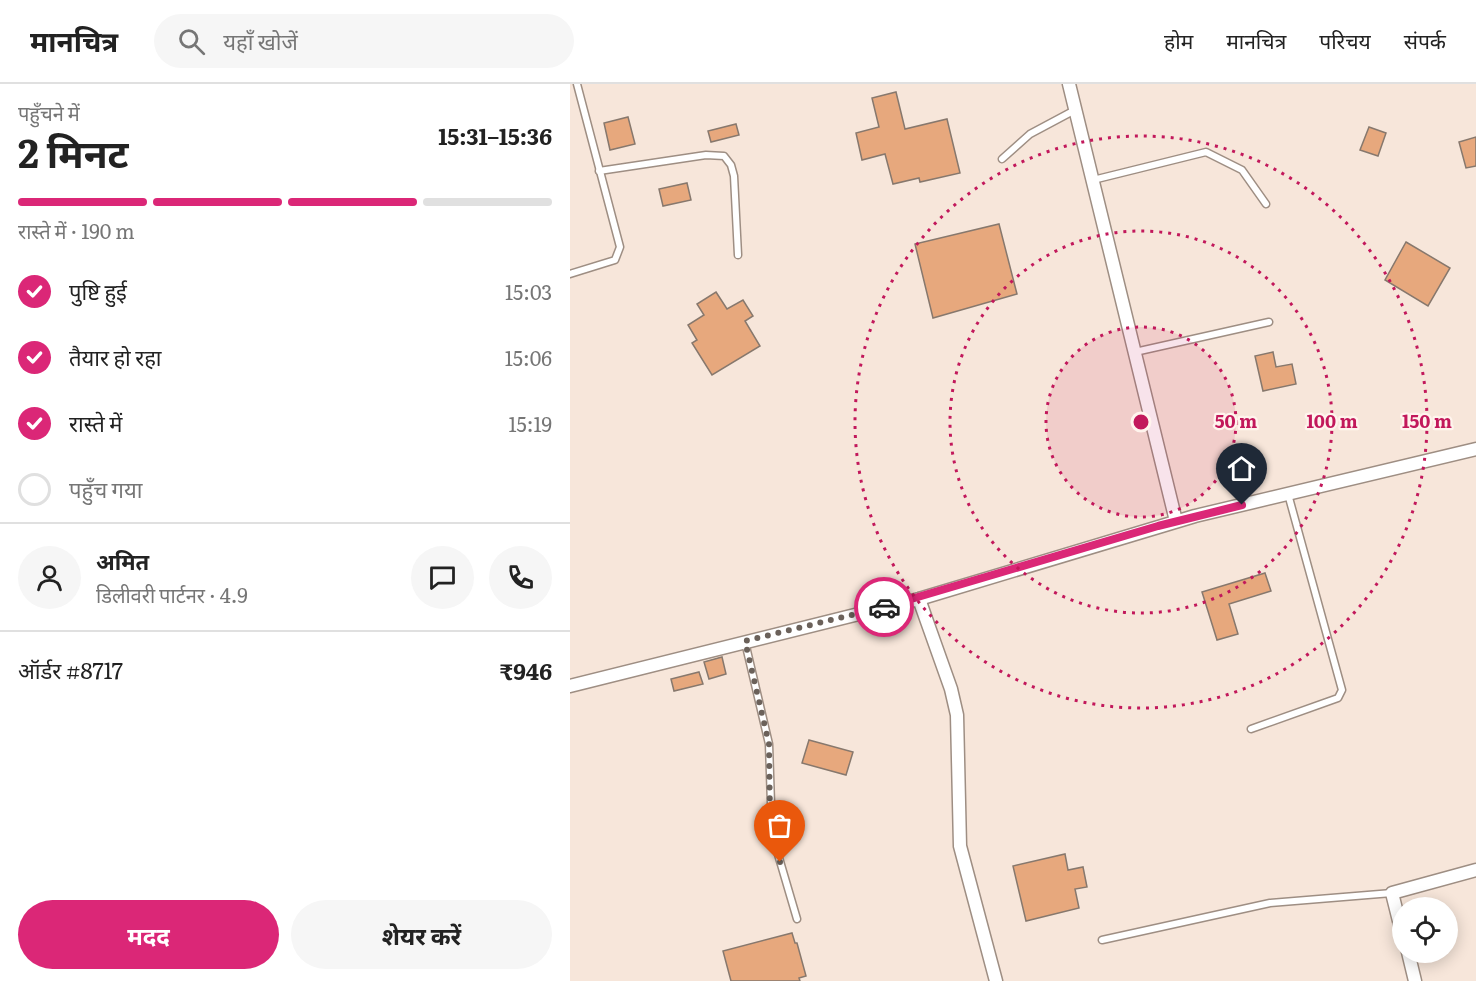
<!DOCTYPE html>
<html lang="hi">
<head>
<meta charset="utf-8">
<style>
	body { margin:0; font-family:Literata,"Noto Sans Devanagari",serif; background:#f6f6f6; color:#222; height:100vh; display:flex; flex-direction:column; font-size:22px; white-space:nowrap }
	* { box-sizing:border-box; margin:0 }
	p { font-size:20px; color:#767676 }
	.icon { flex:none; width:33px; height:33px; fill:none; stroke:currentColor; stroke-width:2; stroke-linecap:round; stroke-linejoin:round }
	.map { position:relative; flex:1; overflow:hidden }
	.sheet { display:flex; flex-direction:column; background:#fff; width:570px }
	.sheet>* { flex:none }
	.fabs { position:absolute; left:822px; top:813px; display:grid; gap:12px }
	.fabs a { display:grid; place-items:center; width:66px; height:66px; border-radius:50%; background:#fff; box-shadow:0 3px 15px #0003; font-size:30px }
	.pin { position:absolute; display:grid; place-items:center; width:51px; height:51px; color:#fff; margin:-62px -26px; border-radius:50% 50% 50% 0; rotate:-45deg; box-shadow:0 0 6px #0007 }
	.pin .icon { rotate:45deg }
	.courier { position:absolute; display:grid; place-items:center; width:60px; height:60px; margin:-30px; border:4px solid #db2777; border-radius:50%; background:#fff; color:#222; box-shadow:0 2px 8px #0007 }
	.head em { font-style:normal; font-weight:700 }
	.head div { display:flex; flex-direction:column-reverse }
	.head { display:flex; align-items:center; justify-content:space-between; height:102px; padding:0 18px }
	h1 { font-size:39px; font-weight:700; line-height:45px }
	.bar { display:grid; grid-template-columns:repeat(4,1fr); gap:9px 6px; align-content:center; height:72px; padding:0 18px }
	.bar i { height:8px; border-radius:4px; background:#e0e0e0 }
	.bar .current { background:#db2777 }
	.bar p { grid-column:span 4 }
	.line { display:flex; align-items:center; gap:15px; padding:0 18px; border-top:2px solid #e0e0e0 }
	.line div { flex:1 }
	.round { display:grid; place-items:center; flex:none; width:63px; height:63px; border-radius:32px; background:#f6f6f6 }
	ol { padding:0 18px; list-style:none }
	li { display:flex; align-items:center; gap:18px; height:66px }
	li p { margin-inline-start:auto }
	li .icon { padding:6px; border-radius:50%; background:#db2777; color:#fff; stroke-width:4 }
	li:last-child { color:#767676 }
	li i { width:33px; height:33px; border:3px solid #e0e0e0; border-radius:50% }
	.action { display:flex; gap:12px; margin-top:auto; padding:12px 18px }
	.action a { flex:1; height:69px; border-radius:36px; background:#db2777; color:#fff; font-size:24px; font-weight:700; line-height:69px; text-align:center }
	.action a+a { background:#f6f6f6; color:#222 }
	header { display:flex; align-items:center; gap:36px; box-sizing:border-box; height:84px; padding:0 30px; background:#fff; border-bottom:2px solid #e0e0e0 }
	header strong { font-size:28px }
	nav { display:flex; gap:33px; margin-inline-start:auto; font-size:21px }
	.search { width:420px; height:54px; background:#f6f6f6; display:flex; align-items:center; gap:15px; box-sizing:border-box; padding:0 21px; border-radius:33px; color:#767676; font-size:22px }
	main { display:flex; flex:1; min-height:0 }
	.map>svg:first-child { display:block }
</style>
</head>
<body>
<header>
<strong>मानचित्र</strong>
<div class="search"><svg class="icon" aria-label="search" viewBox="0 0 24 24"><circle cx="10" cy="10" r="6"/><path d="M15 15l6 6"/></svg>यहाँ खोजें</div>
<nav><a>होम</a><a>मानचित्र</a><a>परिचय</a><a>संपर्क</a></nav>
</header>
<main>
<section class="sheet">
<div class="head"><div><h1>2 मिनट</h1><p>पहुँचने में</p></div><em>15:31–15:36</em></div>
<div class="bar"><i class="current"></i><i class="current"></i><i class="current"></i><i></i><p>रास्ते में · 190 m</p></div>
<ol>
<li><svg class="icon" aria-label="check" viewBox="0 0 24 24"><path d="M5 12l5 5 9-10"/></svg>पुष्टि हुई<p>15:03</p></li>
<li><svg class="icon" aria-label="check" viewBox="0 0 24 24"><path d="M5 12l5 5 9-10"/></svg>तैयार हो रहा<p>15:06</p></li>
<li><svg class="icon" aria-label="check" viewBox="0 0 24 24"><path d="M5 12l5 5 9-10"/></svg>रास्ते में<p>15:19</p></li>
<li><i></i>पहुँच गया</li>
</ol>
<div class="line" style="height:108px"><a class="round"><svg class="icon" aria-label="person" viewBox="0 0 24 24"><circle cx="12" cy="8" r="4"/><path d="M4 21q1-7 8-7t8 7"/></svg></a><div><b>अमित</b><p>डिलीवरी पार्टनर · 4.9</p></div><a class="round"><svg class="icon" aria-label="chat" viewBox="0 0 24 24"><path d="M4 5h16v11H9l-5 4z"/></svg></a><a class="round"><svg class="icon" aria-label="phone" viewBox="0 0 24 24"><path d="M5 4h4l2 5-3 2q2 4 5 5l2-3 5 2v4C11 20 4 13 5 4z"/></svg></a></div>
<div class="line" style="height:78px"><div>ऑर्डर #8717</div><b>₹946</b></div>
<div class="action"><a>मदद</a><a>शेयर करें</a></div>
</section>
<div class="map">
<svg width="906" height="897" viewBox="0 0 906 897">
	<rect width="100%" height="100%" fill="#f7e6da"/>
	<!-- building -->
	<g fill="#e7a87d" stroke="#87786d" stroke-width="1.5">
		<path d="M326 8 335 45 377 35 390 89 350 98 349 94 323 100 315 70 292 76 286 49 309 43 302 14Z"/>
		<path d="M58 33 65 60 40 66 34 39Z"/>
		<path d="M166 40 169 51 141 58 138 47Z"/>
		<path d="M799 43 816 49 808 72 790 66Z"/>
		<path d="M906 53V82L896 84 889 58Z"/>
		<path d="M117 99 121 116 93 122 89 105Z"/>
		<path d="M429 140 447 210 363 234 345 160Z"/>
		<path d="M836 158 880 184 858 222 815 196Z"/>
		<path d="M146 208 157 225 173 216 183 232 175 237 190 262 142 291 122 259 127 256 118 241 134 231 127 220Z"/>
		<path d="M703 268 706 283 722 280 726 300 693 307 685 272Z"/>
		<path d="M695 489 701 507 659 520 668 550 647 556 632 508Z"/>
		<path d="M152 573 156 590 139 595 134 578Z"/>
		<path d="M129 588 133 600 104 607 101 595Z"/>
		<path d="M239 656 283 668 276 691 232 679Z"/>
		<path d="M495 770 498 786 513 783 517 803 505 805 509 824 456 837 443 782Z"/>
		<path d="M222 849 225 859H227L236 892 229 894 230 897H161L153 867Z"/>
	</g>
	<g fill="none" stroke-linecap="round" stroke-linejoin="round">
		<defs>
			<g id="service">
				<path d="M432 75 460 50 505 26"/>
				<path d="M29 87 136 71 154 72 161 81 164 92 168 171"/>
				<path d="M523 96 636 68 672 86 696 120"/>
				<path d="M0 190 45 176 50 163 7 0"/>
				<path d="M565 268 699 238"/>
				<path d="M175 558 199 660 202 750 227 835"/>
				<path d="M681 645 768 614 772 606 718 410"/>
				<path d="M532 856 700 819 822 809"/>
			</g>
			<g id="minor">
				<path d="M499 0 606 437"/>
				<path d="M349 515 381 605 387 631 390 762 426 897"/>
				<path d="M0 602 349 515 625 432 906 365"/>
				<path d="M832 849 822 809 906 786"/>
				<path d="M838 868 845 897"/>
			</g>
		</defs>
		<!-- service casing -->
		<use href="#service" stroke="#9e8e83" stroke-width="9"/>
		<!-- minor casing -->
		<use href="#minor" stroke="#9e8e83" stroke-width="15"/>
		<!-- service -->
		<use href="#service" stroke="#fff" stroke-width="6"/>
		<!-- minor -->
		<use href="#minor" stroke="#fff" stroke-width="12"/>
	</g>
	<g fill="none" stroke-linecap="round" stroke-linejoin="round">
		<!-- done -->
		<path stroke="#6b615a" stroke-width="6" stroke-dasharray="0 10.8" d="M210 778 200 734 199 660 175 557 314 523"/>
		<!-- route -->
		<path stroke="#db2777" stroke-width="8" d="M314 523 588 442 672 421"/>
	</g>
	<!-- distance rings -->
	<circle cx="571" cy="338" r="95" fill="#c2185b" fill-opacity=".12"/>
	<g fill="none" stroke="#c2185b" stroke-width="3" stroke-dasharray="3 6">
		<circle cx="571" cy="338" r="95"/>
		<circle cx="571" cy="338" r="191"/>
		<circle cx="571" cy="338" r="286"/>
	</g>
	<circle cx="571" cy="338" r="9" fill="#c2185b" stroke="#fff4ed" stroke-width="3"/>
	<g font-size="18" text-anchor="middle" font-weight="bold" fill="#c2185b" stroke="#fff4ed" stroke-width="4.5" stroke-linejoin="round" paint-order="stroke">
		<text x="666" y="344">50 m</text>
		<text x="762" y="344">100 m</text>
		<text x="857" y="344">150 m</text>
	</g>
</svg>
<div class="fabs">
<a><svg class="icon" aria-label="locate" viewBox="0 0 24 24"><circle cx="12" cy="12" r="6"/><path d="M12 2v4M12 18v4M2 12h4M18 12h4"/></svg></a>
</div>
<div class="pin" style="left:210px;top:778px;background:#ea580c"><svg class="icon" aria-label="bag" viewBox="0 0 24 24"><path d="M5 8h14l-1 12H6zM9 8a3 3 0 0 1 6 0"/></svg></div>
<div class="pin" style="left:672px;top:421px;background:#1f2937"><svg class="icon" aria-label="home" viewBox="0 0 24 24"><path d="M3 11l9-7 9 7M6 9v11h12V9"/></svg></div>
<div class="courier" style="left:314px;top:523px"><svg class="icon" aria-label="car" viewBox="0 0 24 24"><path d="M5 17H2v-5l4-1 3-4h7l3 4 3 1v5h-3M9 17h6M6 11h13"/><circle cx="7" cy="17" r="2"/><circle cx="17" cy="17" r="2"/></svg></div>
</div>
</main>
</body>
</html>
